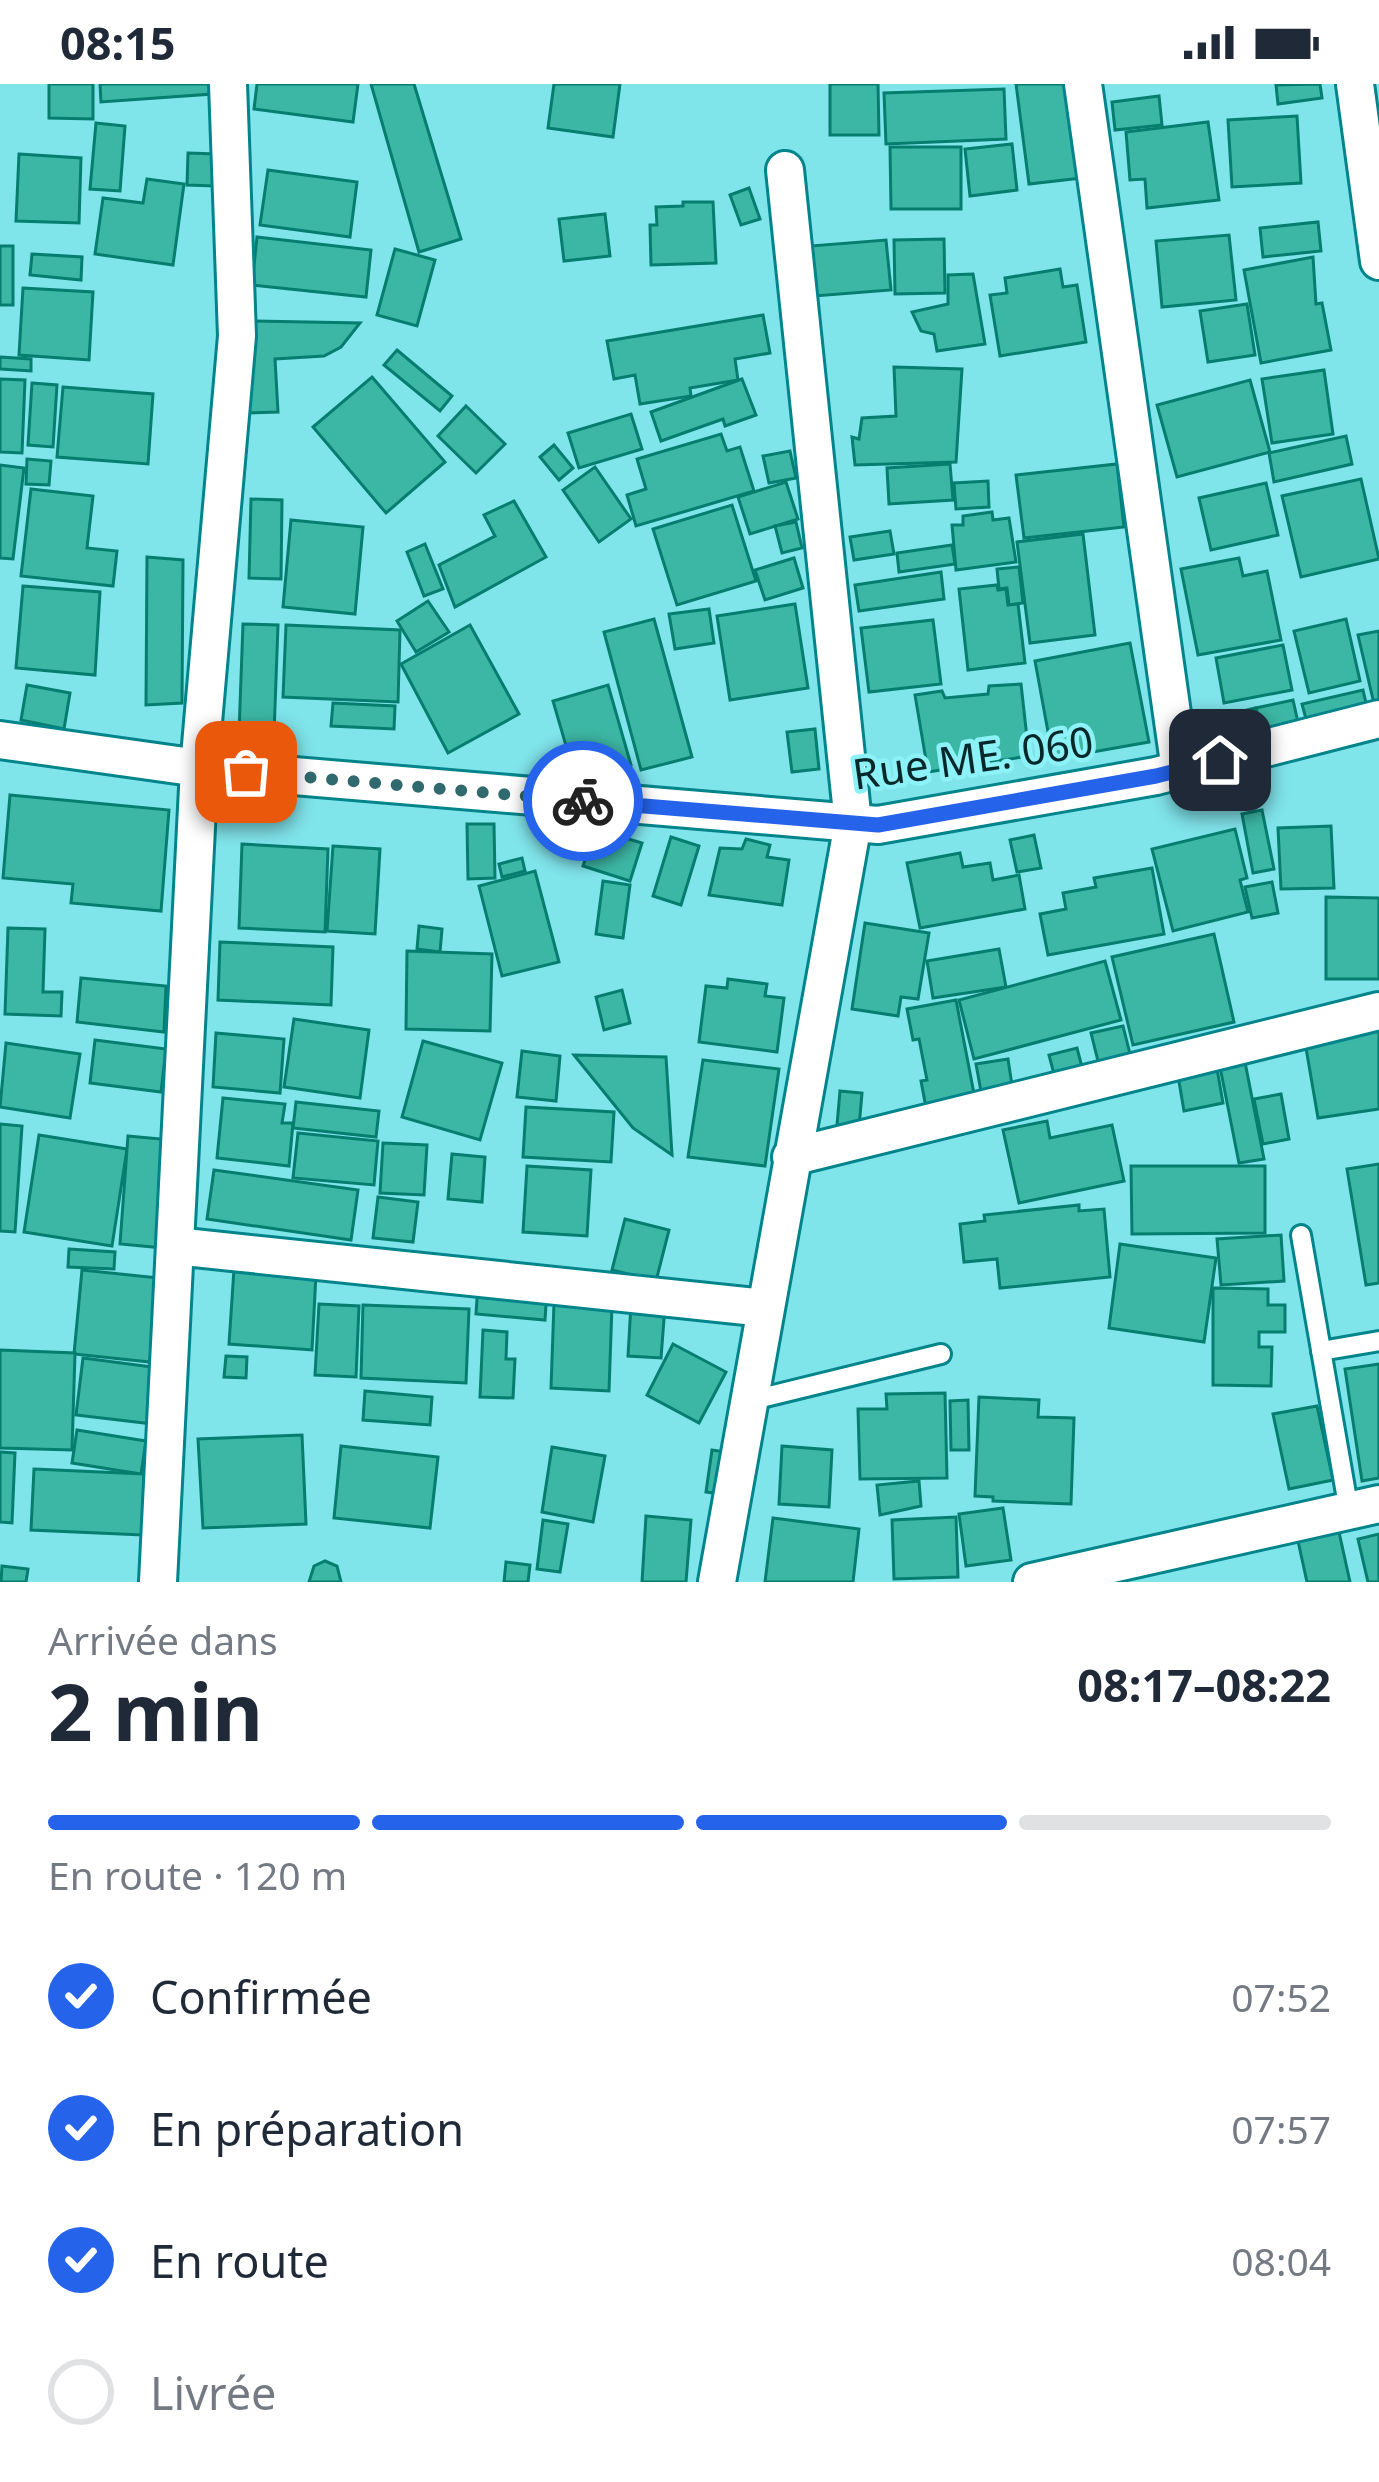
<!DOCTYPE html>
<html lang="fr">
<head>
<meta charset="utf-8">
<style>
	body { margin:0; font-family:"Noto Sans",sans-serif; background:#f2f2f3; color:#1f2937; height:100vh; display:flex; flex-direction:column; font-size:45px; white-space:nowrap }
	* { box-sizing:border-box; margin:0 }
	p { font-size:39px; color:#747a83 }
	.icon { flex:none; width:66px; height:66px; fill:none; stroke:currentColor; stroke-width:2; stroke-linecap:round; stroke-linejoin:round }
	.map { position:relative; height:1498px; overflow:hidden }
	.side { display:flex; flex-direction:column; background:#fff; flex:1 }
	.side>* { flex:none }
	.pin { position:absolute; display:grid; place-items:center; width:102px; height:102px; color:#fff; margin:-51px; border-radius:24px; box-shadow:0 6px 18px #0006 }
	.courier { position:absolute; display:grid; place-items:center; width:120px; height:120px; margin:-60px; border:9px solid #2563eb; border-radius:50%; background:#fff; color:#222; box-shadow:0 3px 15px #0007 }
	.headline em { font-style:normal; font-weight:700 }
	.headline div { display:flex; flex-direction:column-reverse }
	.headline { display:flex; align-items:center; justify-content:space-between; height:204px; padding:0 48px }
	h1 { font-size:78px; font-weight:700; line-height:90px }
	.bar { display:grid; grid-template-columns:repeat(4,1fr); gap:18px 12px; align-content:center; height:144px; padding:0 48px }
	.bar i { height:15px; border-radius:9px; background:#e0e1e3 }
	.bar .on { background:#2563eb }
	.bar p { grid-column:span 4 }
	ol { padding:0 48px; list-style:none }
	li { display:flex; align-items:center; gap:36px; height:132px }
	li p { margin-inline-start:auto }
	li .icon { padding:12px; border-radius:50%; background:#2563eb; color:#fff; stroke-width:4 }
	li:last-child { color:#747a83 }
	li i { width:66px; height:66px; border:6px solid #e0e1e3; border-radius:50% }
	.status { display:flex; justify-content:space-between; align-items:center; height:84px; padding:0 60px; background:#fff; direction:ltr }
	.status svg { height:33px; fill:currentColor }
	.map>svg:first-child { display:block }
</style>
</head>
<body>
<div class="status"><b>08:15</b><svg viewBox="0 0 49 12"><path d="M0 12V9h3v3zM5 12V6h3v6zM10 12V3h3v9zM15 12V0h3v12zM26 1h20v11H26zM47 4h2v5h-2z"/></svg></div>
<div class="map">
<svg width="1379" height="1498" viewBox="0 0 1379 1498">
	<rect width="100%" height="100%" fill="#80e4eb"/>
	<!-- building -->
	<g fill="#3db7a5" stroke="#057d6f" stroke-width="3">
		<path d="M49 0H93V35L49 34Z"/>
		<path d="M100 0H211L212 10 101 18Z"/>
		<path d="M257 0H358L353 38 254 25Z"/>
		<path d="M371 0H414L461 155 419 168Z"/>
		<path d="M554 0H620L613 53 548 44Z"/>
		<path d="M830 0H878L879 51H830Z"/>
		<path d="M1016 0H1070L1082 94 1029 100Z"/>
		<path d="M1320 0 1322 14 1278 20 1276 1Z"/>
		<path d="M1004 5 1006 55 886 60 884 9Z"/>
		<path d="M1159 12 1162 41 1115 46 1112 18Z"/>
		<path d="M1297 32 1301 99 1232 103 1228 36Z"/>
		<path d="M1208 38 1219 116 1147 124 1145 95 1130 96 1126 48Z"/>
		<path d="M96 39 125 42 120 107 90 105Z"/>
		<path d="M1012 60 1017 106 970 112 965 65Z"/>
		<path d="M890 63H961V125H891Z"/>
		<path d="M188 69 216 70 215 102 187 101Z"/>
		<path d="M19 70 81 74 79 139 16 137Z"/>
		<path d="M268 86 357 98 350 153 260 141Z"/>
		<path d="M147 95 184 100 173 181 95 170 103 114 143 119Z"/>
		<path d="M749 104 760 135 741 141 730 111Z"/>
		<path d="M683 118H713L716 179 651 181 650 141H657L656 123 683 122Z"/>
		<path d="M605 130 610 172 564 177 559 135Z"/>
		<path d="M1318 138 1321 167 1263 173 1260 144Z"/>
		<path d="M1229 151 1236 216 1162 223 1156 157Z"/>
		<path d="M257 153 371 166 366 213 252 201Z"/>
		<path d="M944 155 945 209 895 210 894 156Z"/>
		<path d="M886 156 891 206 815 212 810 162Z"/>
		<rect x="0" y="162" width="13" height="59"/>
		<path d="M395 165 435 176 417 242 377 231Z"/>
		<path d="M32 170 82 173 81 196 30 191Z"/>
		<path d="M1313 173 1316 220 1322 219 1331 266 1261 279 1244 186Z"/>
		<path d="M1060 185 1063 203 1077 201 1086 258 1000 272 990 211 1007 209 1005 194Z"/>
		<path d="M973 190 985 260 937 267 934 250 921 247 912 228 948 220V191Z"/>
		<path d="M23 204 93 208 89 276 19 271Z"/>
		<path d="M1247 220 1255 271 1208 278 1200 227Z"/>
		<path d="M763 231 770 269 735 275 738 296 690 304 691 312 640 320 635 291 614 295 607 257Z"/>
		<path d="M249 237 360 239 341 263 324 272 275 275 278 328 243 329Z"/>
		<path d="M397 266 452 312 440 327 384 281Z"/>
		<path d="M0 273 31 275V287L0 285Z"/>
		<path d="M894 283 962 285 956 378 855 381 852 353 859 355 862 334 896 332Z"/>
		<path d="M1324 286 1333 350 1272 359 1262 295Z"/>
		<path d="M372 293 445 378 386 429 313 343Z"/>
		<path d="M0 295 25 296 22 369 0 368Z"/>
		<path d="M742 295 756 331 725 342 723 335 661 357 651 328Z"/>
		<path d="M1250 296 1270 368 1177 393 1157 321Z"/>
		<path d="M32 299 57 301 53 363 28 361Z"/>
		<path d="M63 303 153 310 148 380 57 373Z"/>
		<path d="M466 322 505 360 476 389 438 352Z"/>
		<path d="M631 330 642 365 579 384 568 349Z"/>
		<path d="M721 350 727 367 740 363 754 407 636 442 627 411 646 405 637 375Z"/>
		<path d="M1346 352 1352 380 1274 398 1269 369Z"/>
		<path d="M554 361 573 384 559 396 540 373Z"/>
		<path d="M790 367 796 394 769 399 763 372Z"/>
		<path d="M27 375 51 377 49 401 26 400Z"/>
		<path d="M950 380 953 416 889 420 887 384Z"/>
		<path d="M1117 380 1124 443 1024 454 1016 391Z"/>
		<path d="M0 381 24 384 13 475 0 474Z"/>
		<path d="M595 383 631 435 599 458 563 406Z"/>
		<path d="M1361 395 1379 475 1301 493 1282 412Z"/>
		<path d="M988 397 989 423 956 425 954 399Z"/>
		<path d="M786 398 798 435 750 450 738 413Z"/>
		<path d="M1266 399 1278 451 1211 466 1199 414Z"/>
		<path d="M31 405 93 412 87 464 117 467 113 502 21 492Z"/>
		<path d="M251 415 282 416 281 495 249 494Z"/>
		<path d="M514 417 546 473 455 523 439 481 495 452 484 431Z"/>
		<path d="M732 421 756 497 677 521 653 445Z"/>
		<path d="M992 428 993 436 1009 434 1016 478 956 486 952 441H963V432Z"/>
		<path d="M291 436 363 443 355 530 283 523Z"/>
		<path d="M796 438 802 464 782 469 775 442Z"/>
		<path d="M890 447 894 470 854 476 850 453Z"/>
		<path d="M1083 450 1095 551 1030 559 1017 458Z"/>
		<path d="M425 460 443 505 424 512 407 468Z"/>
		<path d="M952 461 955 480 899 488 897 469Z"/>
		<path d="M147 473 183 476 182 619 146 621Z"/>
		<path d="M794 474 803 504 765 516 755 486Z"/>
		<path d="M1239 474 1243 492 1267 487 1281 556 1198 571 1181 485Z"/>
		<path d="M1019 483 1023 519 1009 521 1007 504 999 505 997 485Z"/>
		<path d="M941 488 944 515 859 527 855 501Z"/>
		<path d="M997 501 998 506 1006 505 1008 521 1018 520 1025 579 968 586 959 505Z"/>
		<path d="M23 502 100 508 95 591 16 584Z"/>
		<path d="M428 517 449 548 416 568 397 537Z"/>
		<path d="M795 520 808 604 730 616 717 532Z"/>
		<path d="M709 525 714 559 675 565 669 530Z"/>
		<path d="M654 535 692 673 641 686 604 548Z"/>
		<path d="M1346 535 1360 597 1309 609 1294 547Z"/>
		<path d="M933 536 941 600 869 608 861 544Z"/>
		<path d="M243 540 278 541 274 650 239 648Z"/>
		<path d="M286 541 400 546 398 618 283 613Z"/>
		<path d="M470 541 519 630 448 669 401 580Z"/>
		<path d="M1379 547V624H1375L1358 551Z"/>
		<path d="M1130 559 1149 658 1053 675 1035 577Z"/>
		<path d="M1283 561 1292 606 1224 619 1216 574Z"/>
		<path d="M1021 600 1029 672 928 688 915 611 942 607 945 614 988 610 989 602Z"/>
		<path d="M27 601 70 609 64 645 21 636Z"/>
		<path d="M608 601 631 681 576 696 553 617Z"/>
		<path d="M1363 606 1369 632 1309 646 1302 620Z"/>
		<path d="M1293 616 1300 647 1264 655 1256 624Z"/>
		<path d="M333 619 395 622 394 645 331 642Z"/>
		<path d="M1255 624 1260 647 1232 654 1226 631Z"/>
		<path d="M815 645 819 685 792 688 787 648Z"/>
		<path d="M10 711 169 726 161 827 71 819 73 800 3 794Z"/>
		<path d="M1262 726 1274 785 1253 789 1242 730Z"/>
		<path d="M467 740H494L495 794 468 795Z"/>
		<path d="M1331 742 1334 804 1281 805 1278 744Z"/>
		<path d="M595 745 642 759 630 797 583 782Z"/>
		<path d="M1235 745 1247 794 1240 796 1248 828 1173 847 1152 765Z"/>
		<path d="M1034 751 1041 784 1017 788 1010 756Z"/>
		<path d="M671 753 699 762 681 821 653 812Z"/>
		<path d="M746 755 770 761 767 773 789 776 782 821 709 811 720 764 742 765Z"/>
		<path d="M242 760 328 765 325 848 239 844Z"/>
		<path d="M333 762 380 765 375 850 327 847Z"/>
		<path d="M960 769 963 783 990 779 993 796 1019 791 1025 825 920 844 907 779Z"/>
		<path d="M522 774 525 787 502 793 499 780Z"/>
		<path d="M1152 784 1164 850 1048 871 1040 830 1066 825 1063 809 1096 803 1094 794Z"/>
		<path d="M535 787 559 878 502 892 479 802Z"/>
		<path d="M603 797 630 801 623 854 596 850Z"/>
		<path d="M1272 798 1278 829 1252 834 1245 803Z"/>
		<path d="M1326 813 1379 814V895H1326Z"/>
		<path d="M865 839 929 849 918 915 901 913 898 932 852 925Z"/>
		<path d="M419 842 442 845 440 868 417 865Z"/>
		<path d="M8 844 45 845 43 908H62L61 932 5 930Z"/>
		<path d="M1214 850 1234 938 1133 961 1112 873Z"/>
		<path d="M220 858 333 863 331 921 218 916Z"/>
		<path d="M999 865 1006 903 933 914 927 877Z"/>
		<path d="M407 867 492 870 490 947 406 945Z"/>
		<path d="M1105 877 1121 936 974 975 959 916Z"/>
		<path d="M81 894 166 902 164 948 77 938Z"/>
		<path d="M728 895 767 900 765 912 784 914 777 968 699 958 706 902 727 904Z"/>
		<path d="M622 906 630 939 604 946 596 913Z"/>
		<path d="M956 916 976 1020 927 1029 921 997 927 996 919 955 913 956 907 925Z"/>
		<path d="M294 935 369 946 360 1014 284 1003Z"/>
		<path d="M1123 942 1131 974 1099 981 1091 949Z"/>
		<path d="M1379 946V1025L1318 1034 1305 958Z"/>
		<path d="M216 949 284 955 280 1009 213 1003Z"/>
		<path d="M95 956 166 965 161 1008 90 999Z"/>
		<path d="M423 957 502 979 480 1056 402 1033Z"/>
		<path d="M6 959 80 970 70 1034 0 1023Z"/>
		<path d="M1077 964 1083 987 1055 994 1049 971Z"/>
		<path d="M522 967 560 972 556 1017 517 1013Z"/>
		<path d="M574 971 666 973 672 1071 633 1044Z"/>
		<path d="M1244 973 1264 1075 1239 1079 1219 978Z"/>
		<path d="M1008 975 1013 1008 982 1013 976 980Z"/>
		<path d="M703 976 779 985 765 1082 688 1073Z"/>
		<path d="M1216 979 1223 1019 1184 1027 1177 986Z"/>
		<path d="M840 1007 862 1009 859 1043 837 1041Z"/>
		<path d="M1281 1010 1289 1055 1263 1060 1254 1015Z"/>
		<path d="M223 1014 285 1020 282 1039H293L289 1082 217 1074Z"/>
		<path d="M296 1018 379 1027 376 1053 293 1044Z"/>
		<path d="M526 1023 614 1028 611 1078 523 1073Z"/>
		<path d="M1047 1037 1050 1054 1112 1041 1124 1097 1019 1119 1003 1046Z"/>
		<path d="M0 1040 22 1042 15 1148 0 1147Z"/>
		<path d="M298 1049 378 1057 374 1101 293 1094Z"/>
		<path d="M39 1051 127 1065 112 1162 24 1148Z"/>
		<path d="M128 1052 172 1056 164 1164 120 1160Z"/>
		<path d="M383 1059 427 1061 424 1111 380 1109Z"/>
		<path d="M452 1070 485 1073 482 1118 448 1115Z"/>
		<path d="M1379 1080V1199L1366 1201 1347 1085Z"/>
		<path d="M527 1082 591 1086 587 1152 523 1148Z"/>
		<path d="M1131 1082H1265V1149L1132 1150Z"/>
		<path d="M214 1086 358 1106 351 1156 207 1135Z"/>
		<path d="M378 1113 418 1118 413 1158 373 1154Z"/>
		<path d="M1079 1121V1127L1104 1125 1110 1193 1000 1204 997 1175 964 1178 960 1140 985 1137 984 1131Z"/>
		<path d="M625 1135 669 1146 656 1197 612 1186Z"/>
		<path d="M1281 1151 1284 1197 1221 1201 1217 1155Z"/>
		<path d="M1120 1160 1216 1174 1204 1258 1109 1244Z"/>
		<path d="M69 1165 115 1168 114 1185 68 1183Z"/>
		<path d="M234 1185 316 1190 312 1266 229 1260Z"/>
		<path d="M82 1186 159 1194 150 1278 74 1270Z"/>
		<path d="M478 1200 547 1206 545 1236 476 1230Z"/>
		<path d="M1213 1204 1268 1205V1221H1285V1248H1259V1263H1272L1271 1302 1213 1301Z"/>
		<path d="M554 1219 612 1221 609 1307 551 1304Z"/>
		<path d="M319 1220 359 1222 356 1293 315 1291Z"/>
		<path d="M631 1220 665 1222 661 1274 628 1272Z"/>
		<path d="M363 1221 469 1225 466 1299 361 1294Z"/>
		<path d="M483 1246 507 1248 506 1275H515L513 1314 480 1313Z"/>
		<path d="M673 1260 726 1288 699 1339 647 1311Z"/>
		<path d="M0 1266 75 1269 72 1366 0 1364Z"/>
		<path d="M226 1272 247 1273 246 1294 224 1293Z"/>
		<path d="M83 1274 160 1284 153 1340 76 1331Z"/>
		<path d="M1379 1280V1394L1362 1397 1345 1285Z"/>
		<path d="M365 1307 432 1313 430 1341 363 1336Z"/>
		<path d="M945 1309 947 1394 860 1395 858 1325H887L886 1310Z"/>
		<path d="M979 1313 1039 1316 1038 1333 1074 1334 1071 1420 993 1417V1413L975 1412Z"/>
		<path d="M968 1316 969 1366H951L950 1317Z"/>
		<path d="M1317 1322 1333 1396 1289 1405 1273 1330Z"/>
		<path d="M77 1346 146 1357 141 1390 72 1379Z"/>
		<path d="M302 1351 306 1440 203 1444 198 1355Z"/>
		<path d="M341 1362 438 1373 430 1444 334 1434Z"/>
		<path d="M782 1362 832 1366 829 1423 779 1420Z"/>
		<path d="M552 1363 605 1372 593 1438 542 1428Z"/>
		<path d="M712 1366 725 1368 720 1410 706 1408Z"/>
		<path d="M0 1368 15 1369 12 1439 0 1438Z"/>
		<path d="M34 1385 144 1390 142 1451 31 1446Z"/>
		<path d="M919 1397 921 1422 880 1431 877 1401Z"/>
		<path d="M1003 1424 1011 1476 966 1482 959 1430Z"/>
		<path d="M646 1432 691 1436 686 1498H642Z"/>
		<path d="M956 1433 958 1493 894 1495 892 1436Z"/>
		<path d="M773 1434 859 1445 853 1498H765Z"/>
		<path d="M543 1436 568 1440 560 1488 537 1485Z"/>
		<path d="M1339 1448 1350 1498H1307L1298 1457Z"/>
		<path d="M1379 1450V1498H1368L1358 1455Z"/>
		<path d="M325 1477 337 1482 341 1498H309L314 1482Z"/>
		<path d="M506 1478 530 1481 528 1498H504Z"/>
		<path d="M2 1482 28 1485 26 1498H1Z"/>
	</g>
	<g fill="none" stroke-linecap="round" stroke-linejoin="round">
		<defs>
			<g id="service">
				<path d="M1301 1151 1349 1427"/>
				<path d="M1321 1267 1379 1257"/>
				<path d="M749 1317 941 1270"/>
			</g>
			<g id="minor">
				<path d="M1083 0 1180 686"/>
				<path d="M1355 0 1379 177"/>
				<path d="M0 656 199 684 878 741 1156 692 1379 635"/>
				<path d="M791 1073 1379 927"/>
				<path d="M175 1162 765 1224"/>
				<path d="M158 1498 199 684 237 252 228 0"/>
				<path d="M717 1498 853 739 785 86"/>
				<path d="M1032 1498 1379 1420"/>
			</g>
		</defs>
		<!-- service casing -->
		<use href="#service" stroke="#02848b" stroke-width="24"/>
		<!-- minor casing -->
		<use href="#minor" stroke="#02848b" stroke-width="42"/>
		<!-- service -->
		<use href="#service" stroke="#fff" stroke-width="18"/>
		<!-- minor -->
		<use href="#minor" stroke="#fff" stroke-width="36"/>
	</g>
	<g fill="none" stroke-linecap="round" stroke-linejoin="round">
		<!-- done -->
		<path stroke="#316a6e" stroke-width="12" stroke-dasharray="0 21.6" d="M246 688 583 717"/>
		<!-- route -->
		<path stroke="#2563eb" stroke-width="15" d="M583 717 878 741 1156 692 1220 676"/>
	</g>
	<g text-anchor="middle" stroke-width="9" stroke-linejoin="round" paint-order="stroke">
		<!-- street labels -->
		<g font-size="42" fill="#07282a" stroke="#8df2f8">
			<text transform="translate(973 674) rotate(-8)" y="15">Rue ME. 060</text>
		</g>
	</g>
</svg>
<div class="pin" style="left:246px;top:688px;background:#ea580c"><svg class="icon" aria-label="bag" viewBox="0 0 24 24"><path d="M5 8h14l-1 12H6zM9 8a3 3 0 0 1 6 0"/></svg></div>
<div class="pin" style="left:1220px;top:676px;background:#1f2937"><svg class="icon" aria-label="home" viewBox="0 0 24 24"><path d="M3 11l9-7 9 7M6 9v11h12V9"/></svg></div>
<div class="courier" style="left:583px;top:717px"><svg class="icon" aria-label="bike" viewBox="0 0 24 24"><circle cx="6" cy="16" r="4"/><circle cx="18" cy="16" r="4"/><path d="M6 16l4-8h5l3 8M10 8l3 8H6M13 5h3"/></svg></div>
</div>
<section class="side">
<div class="headline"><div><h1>2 min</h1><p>Arrivée dans</p></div><em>08:17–08:22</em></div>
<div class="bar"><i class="on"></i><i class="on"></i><i class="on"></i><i></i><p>En route · 120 m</p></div>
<ol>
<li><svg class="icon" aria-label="check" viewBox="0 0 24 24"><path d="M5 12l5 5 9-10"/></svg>Confirmée<p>07:52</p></li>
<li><svg class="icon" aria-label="check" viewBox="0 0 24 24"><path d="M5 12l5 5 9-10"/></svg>En préparation<p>07:57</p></li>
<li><svg class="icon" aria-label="check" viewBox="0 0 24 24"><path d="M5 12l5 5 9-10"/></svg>En route<p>08:04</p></li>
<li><i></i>Livrée</li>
</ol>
</section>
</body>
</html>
